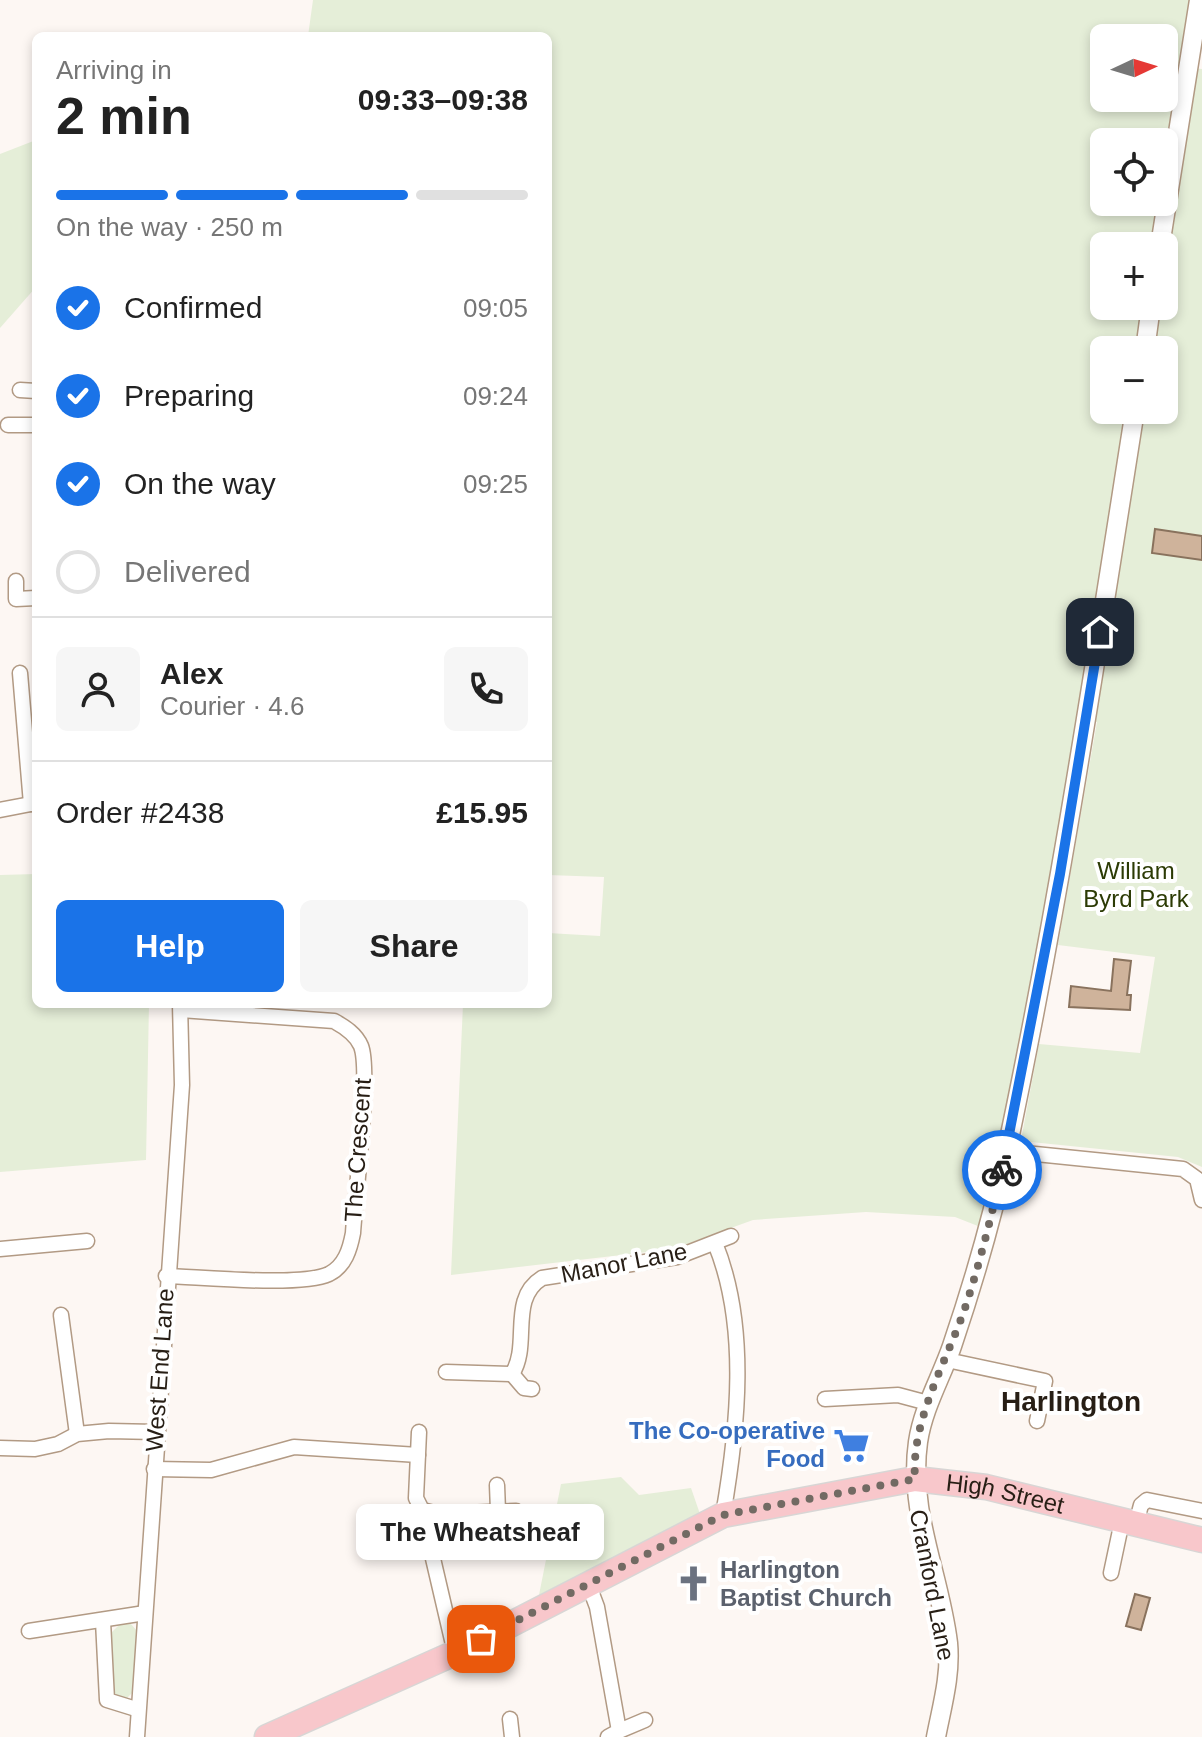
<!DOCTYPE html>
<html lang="en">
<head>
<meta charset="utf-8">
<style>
	body { margin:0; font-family:Helvetica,sans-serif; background:#f6f6f6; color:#222; height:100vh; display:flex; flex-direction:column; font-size:30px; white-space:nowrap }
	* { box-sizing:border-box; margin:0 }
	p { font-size:26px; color:#767676 }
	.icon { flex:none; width:44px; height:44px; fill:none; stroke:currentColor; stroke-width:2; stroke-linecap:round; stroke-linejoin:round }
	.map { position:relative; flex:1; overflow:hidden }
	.sheet { position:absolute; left:32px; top:32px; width:520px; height:976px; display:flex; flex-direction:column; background:#fff; border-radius:12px; box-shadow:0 4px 12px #0003 }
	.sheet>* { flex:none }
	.needle { width:52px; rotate:86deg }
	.tools { position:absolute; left:1090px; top:24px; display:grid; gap:16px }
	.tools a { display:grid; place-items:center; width:88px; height:88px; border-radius:12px; background:#fff; box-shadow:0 4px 12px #0003; font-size:40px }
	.pin { position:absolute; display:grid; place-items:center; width:68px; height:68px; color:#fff; margin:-34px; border-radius:16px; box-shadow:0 4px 12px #0006 }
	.courier { position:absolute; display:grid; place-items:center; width:80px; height:80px; margin:-40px; border:6px solid #1a73e8; border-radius:50%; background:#fff; color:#222; box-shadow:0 2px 10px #0007 }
	.bubble { position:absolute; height:56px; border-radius:12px; background:#fff; box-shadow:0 4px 12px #0003; font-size:26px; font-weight:700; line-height:56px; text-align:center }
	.head em { font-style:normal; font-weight:700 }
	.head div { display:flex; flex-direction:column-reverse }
	.head { display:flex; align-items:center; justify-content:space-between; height:136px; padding:0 24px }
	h1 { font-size:52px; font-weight:700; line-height:60px }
	.bar { display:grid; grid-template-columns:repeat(4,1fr); gap:12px 8px; align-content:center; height:96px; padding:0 24px }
	.bar i { height:10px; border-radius:6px; background:#e0e0e0 }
	.bar .selected { background:#1a73e8 }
	.bar p { grid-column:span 4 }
	.line { display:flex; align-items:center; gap:20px; padding:0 24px; border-top:2px solid #e0e0e0 }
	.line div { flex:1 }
	.round { display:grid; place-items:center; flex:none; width:84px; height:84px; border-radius:12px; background:#f6f6f6 }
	ol { padding:0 24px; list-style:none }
	li { display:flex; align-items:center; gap:24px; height:88px }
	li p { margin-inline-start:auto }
	li .icon { padding:8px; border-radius:50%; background:#1a73e8; color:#fff; stroke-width:4 }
	li:last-child { color:#767676 }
	li i { width:44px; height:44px; border:4px solid #e0e0e0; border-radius:50% }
	.button { display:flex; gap:16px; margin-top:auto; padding:16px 24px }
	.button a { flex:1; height:92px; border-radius:12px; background:#1a73e8; color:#fff; font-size:32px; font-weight:700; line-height:92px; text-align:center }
	.button a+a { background:#f6f6f6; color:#222 }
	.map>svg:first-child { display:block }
</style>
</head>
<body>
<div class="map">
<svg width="1202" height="1737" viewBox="0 0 1202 1737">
	<rect width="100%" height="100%" fill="#fdf7f3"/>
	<!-- green -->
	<g fill="#e5eed8" fill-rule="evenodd">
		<path d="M313 0H1190L1180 67 1202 69V1167L1178 1157 1031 1142 1022 1135 1039 1044 1140 1053 1155 957 1058 945 1097 722 1080 720 983 1228 955 1217 866 1212 753 1220 673 1249 451 1275 463 1004H548V933L600 936 604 877 548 875V36H308ZM1104 38H1164V98H1104ZM1104 142H1164V202H1104ZM1104 246H1164V306H1104ZM1104 350H1164V410H1104Z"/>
		<path d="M36 140V287L0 328V154Z"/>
		<path d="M36 874V1004H149L146 1160 0 1172V875Z"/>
		<path d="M621 1477 639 1495 691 1488 700 1514 539 1595 561 1484Z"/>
		<path d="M122 1622 130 1623 138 1632 133 1692 125 1700 114 1698 111 1633Z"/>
	</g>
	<!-- building -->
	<g fill="#cfb39b" stroke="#89725d" stroke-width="2">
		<path d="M1155 529 1202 536V560L1152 553Z"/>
		<path d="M1114 959 1131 961 1127 995H1131L1130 1010 1069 1007 1071 986 1111 991Z"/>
		<path d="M1135 1594 1150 1598 1141 1630 1126 1626Z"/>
	</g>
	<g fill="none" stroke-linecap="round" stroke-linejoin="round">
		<defs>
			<g id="minor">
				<path d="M20 390 36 391"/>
				<path d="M8 425H36"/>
				<path d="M16 581V599L36 598"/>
				<path d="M20 673 31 804"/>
				<path d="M0 810 36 803"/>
				<path d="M1007 1151 1183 1169 1197 1179 1202 1200"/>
				<path d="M715 1243C749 1326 738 1428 723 1515"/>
				<path d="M0 1249 87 1241"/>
				<path d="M166 1276C201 1277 301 1287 329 1274 345 1266 350 1249 353 1233 355 1199 371 1071 361 1046 356 1034 345 1027 334 1021L181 1010"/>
				<path d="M61 1315 77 1434"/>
				<path d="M947 1360 1045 1381 1037 1421"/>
				<path d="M446 1372 512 1374C531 1345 508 1299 542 1278L677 1257 731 1236"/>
				<path d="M512 1374 524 1388 532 1389"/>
				<path d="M825 1399 898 1395 928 1403"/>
				<path d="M419 1432 416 1498 422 1510 438 1514 516 1511"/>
				<path d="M0 1448 35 1449 58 1444 77 1434 109 1431 156 1432"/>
				<path d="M154 1469 211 1470 294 1447 418 1455"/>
				<path d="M497 1485 498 1511"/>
				<path d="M1136 1524 1141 1505 1147 1500 1202 1511"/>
				<path d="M428 1537 455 1653"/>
				<path d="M1111 1573 1122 1521"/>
				<path d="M588 1583 597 1607 619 1731 608 1737"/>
				<path d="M103 1621 107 1700 136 1709"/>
				<path d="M29 1631 145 1613"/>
				<path d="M510 1719 512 1737"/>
				<path d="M619 1731 645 1720"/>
				<path d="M137 1737 182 1085 180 1004"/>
			</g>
			<g id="tertiary">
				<path d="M1160 246 1199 0"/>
				<path d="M1145 350 1151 306"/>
				<path d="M936 1737C942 1706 951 1675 948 1643 940 1575 908 1512 918 1442 923 1408 941 1378 952 1346 974 1281 993 1216 1007 1149 1059 904 1096 657 1135 410"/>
			</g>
			<g id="primary">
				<path id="s1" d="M267 1737 455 1653 723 1515 915 1479 986 1487 1202 1540"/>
			</g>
		</defs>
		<!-- minor casing -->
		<use href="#minor" stroke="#b29a84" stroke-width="17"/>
		<!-- tertiary casing -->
		<use href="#tertiary" stroke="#b29a84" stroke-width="21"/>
		<!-- primary casing -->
		<use href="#primary" stroke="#d8d6d5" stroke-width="27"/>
		<!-- minor -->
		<use href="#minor" stroke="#fff" stroke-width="14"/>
		<!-- tertiary -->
		<use href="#tertiary" stroke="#fff" stroke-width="18"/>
		<!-- primary -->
		<use href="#primary" stroke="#f8c7cb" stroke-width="24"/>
	</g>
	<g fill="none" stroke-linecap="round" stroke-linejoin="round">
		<!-- done -->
		<path stroke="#726a63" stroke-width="8" stroke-dasharray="0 14.4" d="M481 1639 723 1515 915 1479C911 1420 946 1363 965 1308 980 1263 991 1217 1002 1170"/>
		<!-- route -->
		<path stroke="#1a73e8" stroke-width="10" d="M1002 1170 1060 874 1100 632"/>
	</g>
	<!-- icons -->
	<defs>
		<symbol id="supermarket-bare" viewBox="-9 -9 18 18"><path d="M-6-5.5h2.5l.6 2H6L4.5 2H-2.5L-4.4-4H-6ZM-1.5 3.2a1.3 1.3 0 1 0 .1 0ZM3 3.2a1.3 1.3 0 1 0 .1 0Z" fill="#3f7fe0" stroke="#fff" stroke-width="2.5" paint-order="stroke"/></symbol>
		<symbol id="church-bare" viewBox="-9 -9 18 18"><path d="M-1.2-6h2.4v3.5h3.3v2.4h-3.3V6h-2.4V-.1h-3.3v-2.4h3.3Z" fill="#6b7280" stroke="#fff" stroke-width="2.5" paint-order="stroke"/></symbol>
	</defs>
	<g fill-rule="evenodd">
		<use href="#supermarket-bare" x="826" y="1420" width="51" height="51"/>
		<use href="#church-bare" x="668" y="1558" width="51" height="51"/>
	</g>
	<g text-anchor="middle" stroke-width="8" stroke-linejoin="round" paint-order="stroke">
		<!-- park labels -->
		<g font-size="24" fill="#2c3b05" stroke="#fff">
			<text x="1136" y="879">William<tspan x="1136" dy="28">Byrd Park</tspan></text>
		</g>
		<!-- street labels -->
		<g font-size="24" fill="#271e15" stroke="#fff">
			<text transform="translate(358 1150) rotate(-86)" y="8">The Crescent</text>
			<text transform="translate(624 1263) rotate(-11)" y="8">Manor Lane</text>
			<text transform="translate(160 1370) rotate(-86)" y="8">West End Lane</text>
			<text dy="8" stroke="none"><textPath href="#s1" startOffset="794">High Street</textPath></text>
			<text transform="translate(932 1585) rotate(79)" y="8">Cranford Lane</text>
		</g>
		<!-- shop labels -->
		<g font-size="24" font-weight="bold" fill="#366cbe" stroke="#fff" text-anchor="end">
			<text x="825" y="1439">The Co-operative<tspan x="825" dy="28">Food</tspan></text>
		</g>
		<!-- worship labels -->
		<g font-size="24" font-weight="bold" fill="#5b616d" stroke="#fff" text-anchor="start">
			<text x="720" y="1578">Harlington<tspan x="720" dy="28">Baptist Church</tspan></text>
		</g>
		<!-- quarter labels -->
		<g font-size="28" font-weight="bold" fill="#271e15" stroke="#fff">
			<text x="1071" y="1411">Harlington</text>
		</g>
	</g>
</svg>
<div class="tools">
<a><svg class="needle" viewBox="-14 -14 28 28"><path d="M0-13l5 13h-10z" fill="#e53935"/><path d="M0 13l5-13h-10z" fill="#767676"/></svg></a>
<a><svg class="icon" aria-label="locate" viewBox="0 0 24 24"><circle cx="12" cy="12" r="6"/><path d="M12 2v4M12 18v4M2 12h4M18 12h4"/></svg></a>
<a>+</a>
<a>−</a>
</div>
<div class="pin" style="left:481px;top:1639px;background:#ea580c"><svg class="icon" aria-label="bag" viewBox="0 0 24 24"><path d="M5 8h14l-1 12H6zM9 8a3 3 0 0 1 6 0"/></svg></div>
<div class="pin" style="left:1100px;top:632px;background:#1f2937"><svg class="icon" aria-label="home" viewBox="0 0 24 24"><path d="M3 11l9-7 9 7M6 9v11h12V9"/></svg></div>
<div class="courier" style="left:1002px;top:1170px"><svg class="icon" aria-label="bike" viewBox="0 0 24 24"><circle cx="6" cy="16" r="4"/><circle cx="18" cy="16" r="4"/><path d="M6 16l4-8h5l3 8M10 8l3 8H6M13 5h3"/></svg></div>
<div class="bubble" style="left:356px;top:1504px;width:248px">The Wheatsheaf</div>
<section class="sheet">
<div class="head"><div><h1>2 min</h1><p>Arriving in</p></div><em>09:33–09:38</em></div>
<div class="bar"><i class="selected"></i><i class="selected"></i><i class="selected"></i><i></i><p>On the way · 250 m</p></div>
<ol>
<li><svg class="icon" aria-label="check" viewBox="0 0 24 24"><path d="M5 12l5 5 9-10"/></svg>Confirmed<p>09:05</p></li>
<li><svg class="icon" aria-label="check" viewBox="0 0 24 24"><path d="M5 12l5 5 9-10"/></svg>Preparing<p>09:24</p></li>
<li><svg class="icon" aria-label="check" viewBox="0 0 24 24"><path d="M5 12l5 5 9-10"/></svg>On the way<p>09:25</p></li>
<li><i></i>Delivered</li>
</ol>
<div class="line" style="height:144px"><a class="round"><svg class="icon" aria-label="person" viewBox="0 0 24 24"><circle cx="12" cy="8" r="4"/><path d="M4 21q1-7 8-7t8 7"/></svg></a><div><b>Alex</b><p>Courier · 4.6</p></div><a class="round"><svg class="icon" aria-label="phone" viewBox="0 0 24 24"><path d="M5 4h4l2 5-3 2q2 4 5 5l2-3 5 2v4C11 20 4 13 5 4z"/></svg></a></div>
<div class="line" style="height:104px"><div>Order #2438</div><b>£15.95</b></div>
<div class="button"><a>Help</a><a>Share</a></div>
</section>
</div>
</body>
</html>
